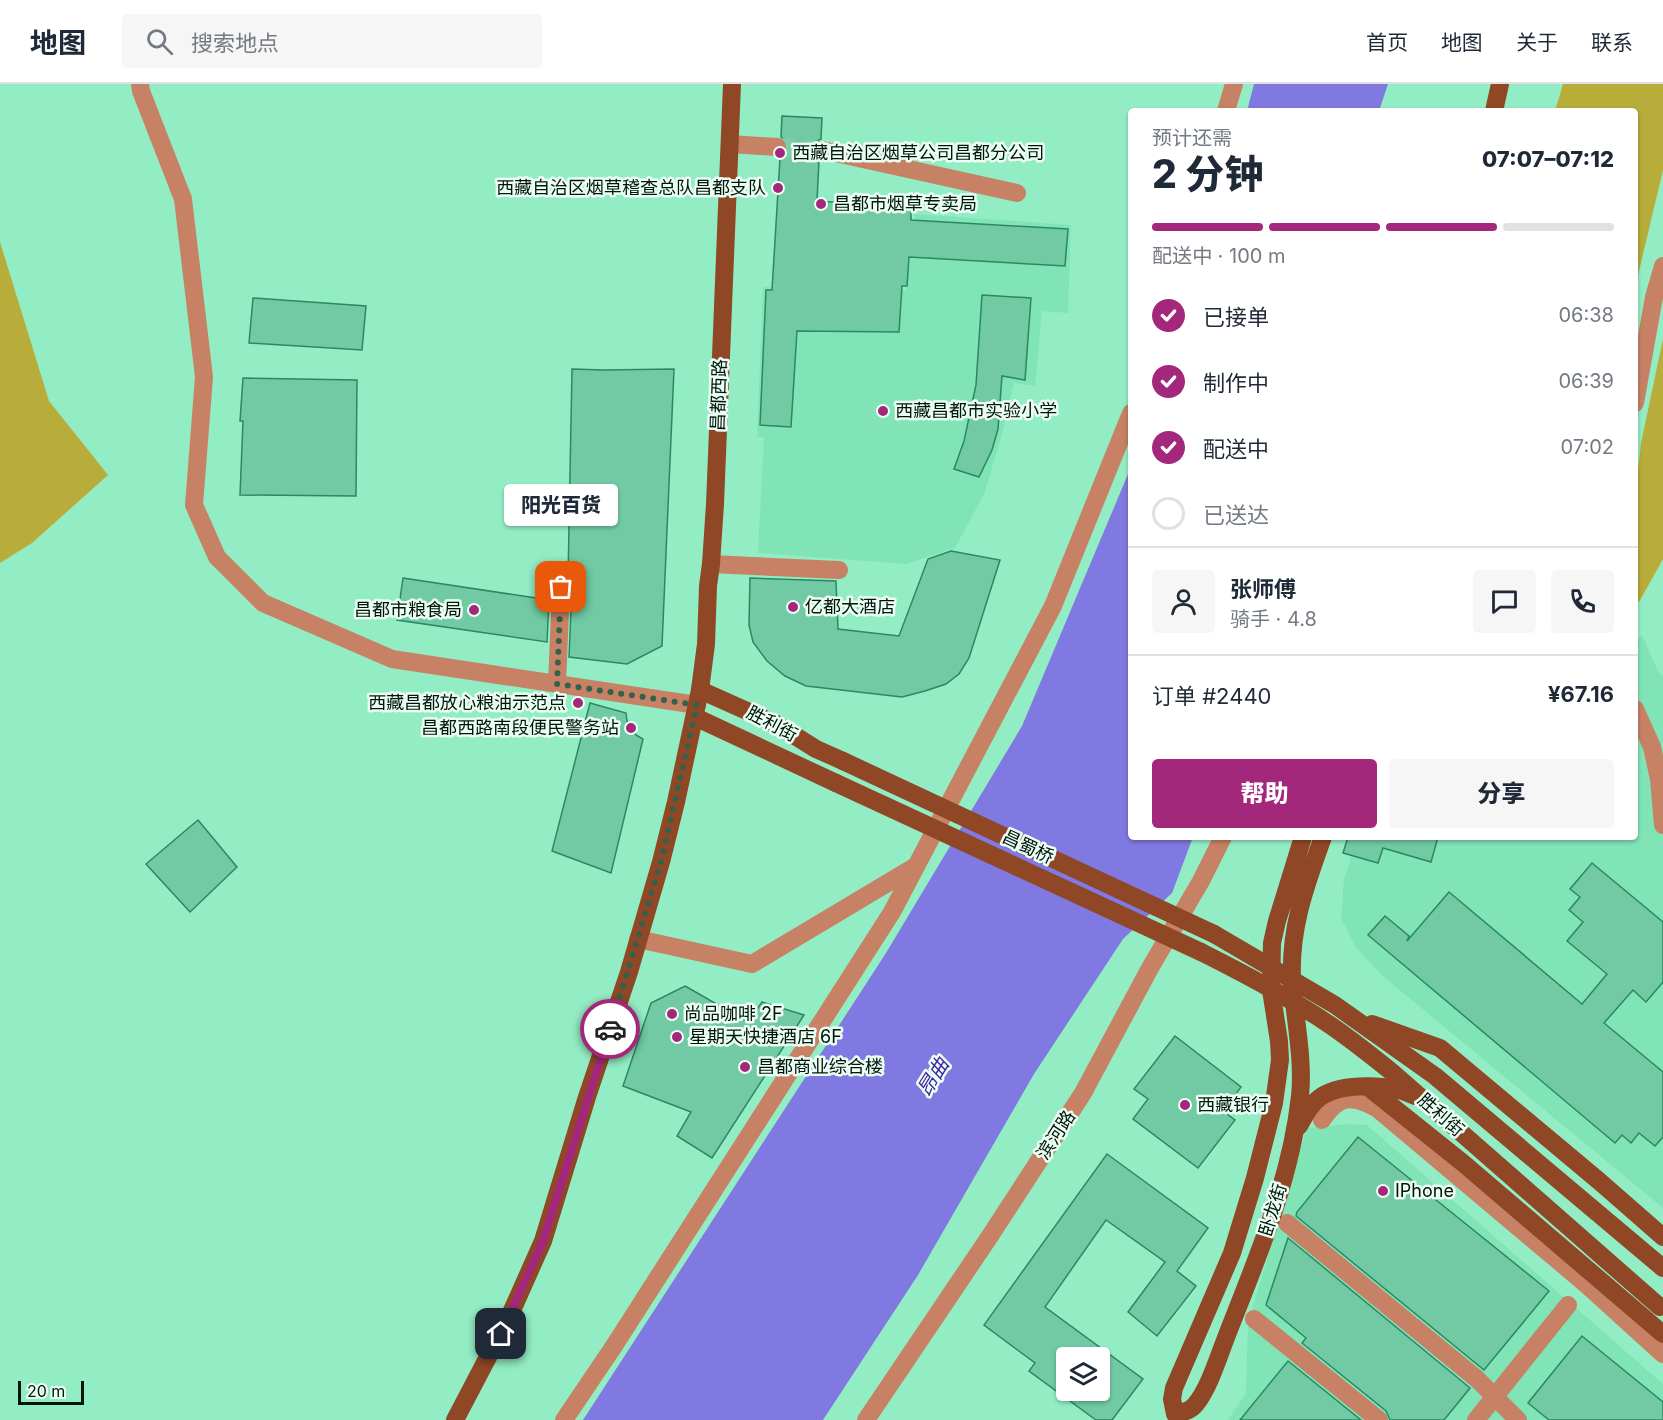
<!DOCTYPE html>
<html lang="zh">
<head>
<meta charset="utf-8">
<style>
	body { margin:0; font-family:Inter,"Noto Sans SC",sans-serif; background:#f6f6f7; color:#1f2937; height:100vh; display:flex; flex-direction:column; font-size:22px; white-space:nowrap }
	* { box-sizing:border-box; margin:0 }
	p { font-size:20px; color:#747a83 }
	.icon { flex:none; width:33px; height:33px; fill:none; stroke:currentColor; stroke-width:2; stroke-linecap:round; stroke-linejoin:round }
	.map { position:relative; flex:1; overflow:hidden }
	.drawer { position:absolute; left:1128px; top:24px; width:510px; height:732px; display:flex; flex-direction:column; background:#fff; border-radius:6px; box-shadow:0 2px 4px #0004 }
	.drawer>* { flex:none }
	.buttons { position:absolute; left:1056px; top:1263px; display:grid; gap:12px }
	.buttons a { display:grid; place-items:center; width:54px; height:54px; border-radius:6px; background:#fff; box-shadow:0 2px 4px #0004; font-size:30px }
	.scale { position:absolute; left:18px; bottom:15px; width:66px; box-sizing:border-box; padding-left:6px; border:3px solid #00160b; border-top:0; font-size:16px; line-height:21px; white-space:nowrap; color:#00160b; -webkit-text-stroke:4px #ecfdf4; paint-order:stroke }
	.pin { position:absolute; display:grid; place-items:center; width:51px; height:51px; color:#fff; margin:-26px; border-radius:12px; box-shadow:0 3px 9px #0006 }
	.courier { position:absolute; display:grid; place-items:center; width:60px; height:60px; margin:-30px; border:4px solid #a3287c; border-radius:50%; background:#fff; color:#222; box-shadow:0 2px 8px #0007 }
	.bubble { position:absolute; height:42px; border-radius:6px; background:#fff; box-shadow:0 2px 4px #0004; font-size:20px; font-weight:800; line-height:42px; text-align:center }
	.overview em { font-style:normal; font-weight:800 }
	.overview div { display:flex; flex-direction:column-reverse }
	.overview { display:flex; align-items:center; justify-content:space-between; height:102px; padding:0 24px }
	h1 { font-size:39px; font-weight:800; line-height:45px }
	.bar { display:grid; grid-template-columns:repeat(4,1fr); gap:9px 6px; align-content:center; height:72px; padding:0 24px }
	.bar i { height:8px; border-radius:4px; background:#e0e1e3 }
	.bar .on { background:#a3287c }
	.bar p { grid-column:span 4 }
	.line { display:flex; align-items:center; gap:15px; padding:0 24px; border-top:2px solid #e0e1e3 }
	.line div { flex:1 }
	.round { display:grid; place-items:center; flex:none; width:63px; height:63px; border-radius:6px; background:#f6f6f7 }
	ol { padding:0 24px; list-style:none }
	li { display:flex; align-items:center; gap:18px; height:66px }
	li p { margin-inline-start:auto }
	li .icon { padding:6px; border-radius:50%; background:#a3287c; color:#fff; stroke-width:4 }
	li:last-child { color:#747a83 }
	li i { width:33px; height:33px; border:3px solid #e0e1e3; border-radius:50% }
	.cta { display:flex; gap:12px; margin-top:auto; padding:12px 24px }
	.cta a { flex:1; height:69px; border-radius:6px; background:#a3287c; color:#fff; font-size:24px; font-weight:800; line-height:69px; text-align:center }
	.cta a+a { background:#f6f6f7; color:#1f2937 }
	header { display:flex; align-items:center; gap:36px; box-sizing:border-box; height:84px; padding:0 30px; background:#fff; border-bottom:2px solid #e0e1e3 }
	header strong { font-size:28px }
	nav { display:flex; gap:33px; margin-inline-start:auto; font-size:21px }
	.search { width:420px; height:54px; background:#f6f6f7; display:flex; align-items:center; gap:15px; box-sizing:border-box; padding:0 21px; border-radius:6px; color:#747a83; font-size:22px }
	.map>svg:first-child { display:block }
</style>
</head>
<body>
<header>
<strong>地图</strong>
<div class="search"><svg class="icon" aria-label="search" viewBox="0 0 24 24"><circle cx="10" cy="10" r="6"/><path d="M15 15l6 6"/></svg>搜索地点</div>
<nav><a>首页</a><a>地图</a><a>关于</a><a>联系</a></nav>
</header>
<div class="map">
<svg width="1663" height="1336" viewBox="0 0 1663 1336">
	<rect width="100%" height="100%" fill="#93edc4"/>
	<!-- built -->
	<g fill="#81e4b7">
		<path d="M915 130 1071 141 1068 229 1042 227 1035 302 1014 299 1001 354 984 410 955 464 906 480 758 469 764 353H757L763 203 906 206Z"/>
		<path d="M1642 551 1658 587 1663 592V1124L1385 894 1357 865 1341 835 1344 795 1358 753H1635V558Z"/>
		<path d="M1349 1040 1367 1041 1663 1300V1336H1228L1246 1309 1248 1238 1307 1044Z"/>
	</g>
	<!-- green -->
	<g fill="#b8ac3a">
		<path d="M1563 0H1663V86L1635 204V27H1555Z"/>
		<path d="M0 158 49 317 108 391 32 459 0 479Z"/>
		<path d="M1663 255V475L1639 518 1635 514V415L1641 359Z"/>
	</g>
	<!-- water -->
	<g fill="#7f79e1">
		<path d="M1254 0H1388L1379 27H1247Z"/>
		<path d="M1131 383V753H1193L1172 809 1123 855 1034 990 918 1191 823 1336H583L886 869 1022 642Z"/>
	</g>
	<!-- building -->
	<g fill="#71caa3" stroke="#2a8864" stroke-width="1.5" fill-rule="evenodd">
		<path d="M782 32 822 34 821 55 814 58 811 64V69L814 74 819 77 817 117 911 123V136L1068 145 1065 182 909 173 907 202H902L899 248 797 247 791 343 760 341 766 206H772L780 74 786 70 788 64 787 58 781 53Z"/>
		<path d="M982 211 1031 214 1025 296 1002 292 998 345 992 366 979 393 954 385 964 357 976 301Z"/>
		<path d="M253 214 366 222 362 266 249 259Z"/>
		<path d="M572 285 604 286 674 285 662 562 627 580 569 573 572 503 568 495Z"/>
		<path d="M243 294 357 296 356 412 240 411 243 337H240Z"/>
		<path d="M951 467 1000 476 969 574 959 590 946 600 925 607 902 613 806 602 785 592 767 577 753 558 749 541 750 494 836 497 838 545 899 552 928 475Z"/>
		<path d="M403 494 549 516 547 558 397 536Z"/>
		<path d="M590 619 626 629 627 637 636 651 643 655 611 789 552 767Z"/>
		<path d="M198 736 237 783 190 828 146 780Z"/>
		<path d="M1348 753H1438L1431 778 1383 764 1378 779 1343 769Z"/>
		<path d="M1592 779 1663 838V898L1646 918 1633 906 1604 939 1663 988V1053L1655 1062 1639 1049 1631 1059 1622 1051 1615 1059 1368 851 1385 832 1409 852 1407 857 1449 808 1582 920 1607 890 1567 857 1583 838 1569 826 1580 813 1570 805Z"/>
		<path d="M685 902 748 938 762 918 804 931 712 1074 677 1052 691 1028 623 1002 651 919Z"/>
		<path d="M1175 952 1241 1003 1223 1027 1235 1036 1198 1084 1133 1035 1148 1015 1134 1005Z"/>
		<path d="M1358 1053 1549 1207 1484 1286 1296 1132 1297 1128Z"/>
		<path d="M1107 1070 1208 1144 1177 1187 1196 1202 1157 1252 1128 1228 1165 1178 1106 1136 1045 1223 1143 1295 1112 1336H1096L1029 1287 1035 1279 984 1241ZM1066 1274H1100V1306H1066Z"/>
		<path d="M1288 1154 1470 1304 1444 1336H1390L1386 1327 1302 1259 1306 1254 1266 1221Z"/>
		<path d="M1582 1252 1663 1318V1336H1549L1528 1319Z"/>
		<path d="M1288 1277 1361 1336H1240Z"/>
	</g>
	<g fill="none" stroke-linecap="round" stroke-linejoin="round">
		<!-- minor-tunnel -->
		<path stroke="#7dcda8" stroke-width="18" stroke-dasharray="18 9" stroke-linecap="butt" d="M777 63 822 66"/>
		<!-- minor -->
		<g stroke="#c78164" stroke-width="18">
			<path d="M140 0 141 7 183 115 204 293 194 421 217 473 263 519 392 575 697 621"/>
			<path d="M1226 27 1234 0"/>
			<path d="M730 60 777 63"/>
			<path d="M822 66 1017 109"/>
			<path d="M1635 319 1654 213 1663 182"/>
			<path d="M711 480 839 486"/>
			<path d="M557 600 561 503"/>
			<path d="M1635 625 1652 663 1659 695 1663 741"/>
			<path d="M638 855 752 880 916 782"/>
			<path d="M1322 1036C1339 1011 1352 1010 1378 1025L1587 1201 1663 1270"/>
			<path d="M1287 1139 1477 1295 1518 1336"/>
			<path d="M1254 1235 1379 1336"/>
			<path d="M564 1336 614 1262 892 828 1053 522 1131 329"/>
			<path d="M866 1336 990 1152 1083 1009 1150 884 1201 797 1223 753"/>
			<path d="M1476 1336 1568 1221"/>
		</g>
		<!-- major -->
		<g stroke="#904726" stroke-width="18">
			<path d="M1494 27 1500 0"/>
			<path d="M700 606 776 640 816 665 843 677"/>
			<path d="M695 633 836 699"/>
			<path d="M1303 753 1277 837 1272 859 1271 906 1279 957 1280 976 1274 1019 1255 1094 1232 1169 1174 1304 1172 1315 1175 1330C1182 1329 1190 1327 1195 1321 1209 1305 1219 1271 1227 1251 1257 1174 1291 1096 1300 1012 1304 973 1294 933 1292 894 1290 842 1306 801 1323 753"/>
			<path d="M1214 850 1335 921 1435 992 1663 1184"/>
			<path d="M1201 868C1245 890 1289 913 1330 941 1352 956 1372 972 1393 989L1660 1223"/>
			<path d="M1372 940 1440 964 1599 1097 1663 1153"/>
			<path d="M1368 1003 1463 1079 1663 1250"/>
			<path d="M1299 1042C1305 1031 1311 1019 1322 1012 1345 998 1392 1000 1415 1012"/>
			<path d="M455 1336 510 1231 543 1157 587 1013 629 888 661 778 676 718 700 606 706 560 708 502 711 480 715 420 732 0"/>
		</g>
		<!-- major-bridge -->
		<g stroke="#904726" stroke-width="18">
			<path d="M843 677 1214 850"/>
			<path d="M836 699 1201 868"/>
		</g>
	</g>
	<g fill="none" stroke-linecap="round" stroke-linejoin="round">
		<!-- done -->
		<path stroke="#33614c" stroke-width="6" stroke-dasharray="0 10.8" d="M561 503 557 600 697 621 661 778 610 945"/>
		<!-- route -->
		<path stroke="#a3287c" stroke-width="8" d="M501 1250 543 1157 610 945"/>
	</g>
	<!-- markers -->
	<g fill="#a3287c" stroke="#ecfdf4" stroke-width="2">
		<circle cx="780" cy="69" r="6"/>
		<circle cx="778" cy="104" r="6"/>
		<circle cx="821" cy="120" r="6"/>
		<circle cx="883" cy="327" r="6"/>
		<circle cx="793" cy="523" r="6"/>
		<circle cx="474" cy="526" r="6"/>
		<circle cx="578" cy="619" r="6"/>
		<circle cx="631" cy="644" r="6"/>
		<circle cx="672" cy="930" r="6"/>
		<circle cx="677" cy="953" r="6"/>
		<circle cx="745" cy="983" r="6"/>
		<circle cx="1185" cy="1021" r="6"/>
		<circle cx="1383" cy="1107" r="6"/>
	</g>
	<g text-anchor="middle" stroke-width="5" stroke-linejoin="round" paint-order="stroke">
		<!-- poi labels -->
		<g font-size="18" fill="#00160b" stroke="#ecfdf4" text-anchor="start">
			<text x="792" y="75">西藏自治区烟草公司昌都分公司</text>
			<text x="766" y="110" text-anchor="end">西藏自治区烟草稽查总队昌都支队</text>
			<text x="833" y="126">昌都市烟草专卖局</text>
			<text x="895" y="333">西藏昌都市实验小学</text>
			<text x="805" y="529">亿都大酒店</text>
			<text x="462" y="532" text-anchor="end">昌都市粮食局</text>
			<text x="566" y="625" text-anchor="end">西藏昌都放心粮油示范点</text>
			<text x="619" y="650" text-anchor="end">昌都西路南段便民警务站</text>
			<text x="684" y="936">尚品咖啡 2F</text>
			<text x="689" y="959">星期天快捷酒店 6F</text>
			<text x="757" y="989">昌都商业综合楼</text>
			<text x="1197" y="1027">西藏银行</text>
			<text x="1395" y="1113">IPhone</text>
		</g>
		<!-- street labels -->
		<g font-size="18" fill="#00160b" stroke="#ecfdf4">
			<text transform="translate(719 311) rotate(-88)" y="6">昌都西路</text>
			<text transform="translate(772 640) rotate(28)" y="6">胜利街</text>
			<text transform="translate(1028 763) rotate(25)" y="6">昌蜀桥</text>
			<text transform="translate(1441 1031) rotate(41)" y="6">胜利街</text>
			<text transform="translate(1056 1051) rotate(-57)" y="6">滨河路</text>
			<text transform="translate(1273 1126) rotate(-73)" y="6">卧龙街</text>
		</g>
		<!-- water labels -->
		<g font-size="20" font-style="italic" fill="#4128a2" stroke="#ecfdf4">
			<text transform="translate(933 993) rotate(-58)" y="7">昂曲</text>
		</g>
	</g>
</svg>
<div class="buttons">
<a><svg class="icon" aria-label="layers" viewBox="0 0 24 24"><path d="M12 4l9 5-9 5-9-5zM3 14l9 5 9-5"/></svg></a>
</div>
<div class="scale">20 m</div>
<div class="pin" style="left:561px;top:503px;background:#ea580c"><svg class="icon" aria-label="bag" viewBox="0 0 24 24"><path d="M5 8h14l-1 12H6zM9 8a3 3 0 0 1 6 0"/></svg></div>
<div class="pin" style="left:501px;top:1250px;background:#1f2937"><svg class="icon" aria-label="home" viewBox="0 0 24 24"><path d="M3 11l9-7 9 7M6 9v11h12V9"/></svg></div>
<div class="courier" style="left:610px;top:945px"><svg class="icon" aria-label="car" viewBox="0 0 24 24"><path d="M5 17H2v-5l4-1 3-4h7l3 4 3 1v5h-3M9 17h6M6 11h13"/><circle cx="7" cy="17" r="2"/><circle cx="17" cy="17" r="2"/></svg></div>
<div class="bubble" style="left:504px;top:400px;width:114px">阳光百货</div>
<section class="drawer">
<div class="overview"><div><h1>2 分钟</h1><p>预计还需</p></div><em>07:07–07:12</em></div>
<div class="bar"><i class="on"></i><i class="on"></i><i class="on"></i><i></i><p>配送中 · 100 m</p></div>
<ol>
<li><svg class="icon" aria-label="check" viewBox="0 0 24 24"><path d="M5 12l5 5 9-10"/></svg>已接单<p>06:38</p></li>
<li><svg class="icon" aria-label="check" viewBox="0 0 24 24"><path d="M5 12l5 5 9-10"/></svg>制作中<p>06:39</p></li>
<li><svg class="icon" aria-label="check" viewBox="0 0 24 24"><path d="M5 12l5 5 9-10"/></svg>配送中<p>07:02</p></li>
<li><i></i>已送达</li>
</ol>
<div class="line" style="height:108px"><a class="round"><svg class="icon" aria-label="person" viewBox="0 0 24 24"><circle cx="12" cy="8" r="4"/><path d="M4 21q1-7 8-7t8 7"/></svg></a><div><b>张师傅</b><p>骑手 · 4.8</p></div><a class="round"><svg class="icon" aria-label="chat" viewBox="0 0 24 24"><path d="M4 5h16v11H9l-5 4z"/></svg></a><a class="round"><svg class="icon" aria-label="phone" viewBox="0 0 24 24"><path d="M5 4h4l2 5-3 2q2 4 5 5l2-3 5 2v4C11 20 4 13 5 4z"/></svg></a></div>
<div class="line" style="height:78px"><div>订单 #2440</div><b>¥67.16</b></div>
<div class="cta"><a>帮助</a><a>分享</a></div>
</section>
</div>
</body>
</html>
